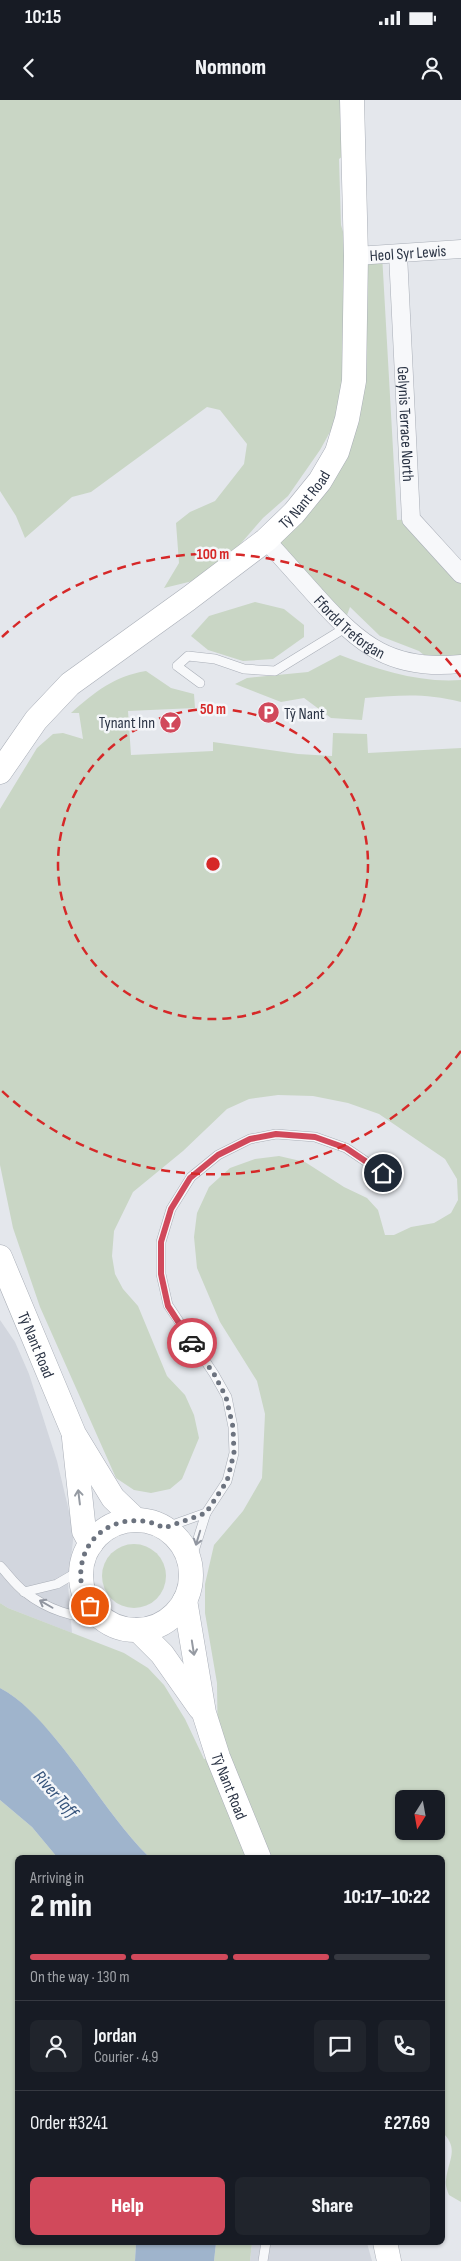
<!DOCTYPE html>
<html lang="en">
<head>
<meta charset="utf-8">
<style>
	body { margin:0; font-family:"Sofia Sans Condensed",sans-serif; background:#20242c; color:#f1f3f6; height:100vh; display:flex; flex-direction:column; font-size:19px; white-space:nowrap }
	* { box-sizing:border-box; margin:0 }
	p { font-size:16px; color:#9ea1a6 }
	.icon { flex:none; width:28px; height:28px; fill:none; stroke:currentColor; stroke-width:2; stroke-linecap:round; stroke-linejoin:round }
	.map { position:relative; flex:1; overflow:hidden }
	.sheet { position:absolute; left:15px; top:1755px; width:430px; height:390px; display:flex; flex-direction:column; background:#171b24; border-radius:8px; box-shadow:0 1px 4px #0004 }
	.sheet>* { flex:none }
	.needle { width:32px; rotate:191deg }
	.fabs { position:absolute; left:395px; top:1690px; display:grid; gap:10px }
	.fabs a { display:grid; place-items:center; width:50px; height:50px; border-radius:8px; background:#171b24; box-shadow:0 1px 4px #0004; font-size:25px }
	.pin { position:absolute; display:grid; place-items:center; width:42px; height:42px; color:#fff; margin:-21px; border:2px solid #fff; border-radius:50%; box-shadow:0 1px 5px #0007 }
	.courier { position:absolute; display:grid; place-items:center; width:50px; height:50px; margin:-25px; border:4px solid #d1495b; border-radius:50%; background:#fff; color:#222; box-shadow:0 1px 6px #0007 }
	.overview em { font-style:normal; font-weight:800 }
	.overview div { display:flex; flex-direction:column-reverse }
	.overview { display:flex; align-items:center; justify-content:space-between; height:85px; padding:0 15px }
	h1 { font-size:32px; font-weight:800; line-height:38px }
	.bar { display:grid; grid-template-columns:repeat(4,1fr); gap:8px 5px; align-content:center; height:60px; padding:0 15px }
	.bar i { height:6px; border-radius:4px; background:#363941 }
	.bar .active { background:#d1495b }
	.bar p { grid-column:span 4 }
	.line { display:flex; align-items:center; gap:12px; padding:0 15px; border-top:1px solid #363941 }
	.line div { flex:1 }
	.round { display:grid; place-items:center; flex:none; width:52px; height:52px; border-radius:8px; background:#20242c }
	.primary-button { display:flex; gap:10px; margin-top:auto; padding:10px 15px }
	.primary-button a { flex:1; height:58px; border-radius:8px; background:#d1495b; color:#fff; font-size:20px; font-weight:800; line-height:58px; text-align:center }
	.primary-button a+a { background:#20242c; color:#f1f3f6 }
	.status { display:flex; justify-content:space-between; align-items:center; height:35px; padding:0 25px; background:#171b24; direction:ltr }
	.status svg { height:14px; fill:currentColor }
	header { display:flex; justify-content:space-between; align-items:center; height:65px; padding:0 15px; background:#171b24; font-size:22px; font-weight:800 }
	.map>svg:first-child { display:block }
</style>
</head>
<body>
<div class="status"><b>10:15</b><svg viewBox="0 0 49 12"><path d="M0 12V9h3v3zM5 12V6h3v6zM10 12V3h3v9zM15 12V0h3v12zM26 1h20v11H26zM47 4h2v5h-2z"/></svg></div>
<header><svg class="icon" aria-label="back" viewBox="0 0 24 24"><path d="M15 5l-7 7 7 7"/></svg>Nomnom<svg class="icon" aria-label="person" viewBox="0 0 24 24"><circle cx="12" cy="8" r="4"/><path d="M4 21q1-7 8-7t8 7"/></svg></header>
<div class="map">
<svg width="461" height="2161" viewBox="0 0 461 2161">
	<rect width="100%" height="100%" fill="#e4e7ec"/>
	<!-- built -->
	<g fill="#d2d6de">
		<path d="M0 1220 15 1242 29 1274 57 1361 74 1432 68 1484 72 1533 8 1508 0 1503Z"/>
		<path d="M252 2142 367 2143 372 2161H250Z"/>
	</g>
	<!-- green -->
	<g fill="#c9d6c5" fill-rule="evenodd">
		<path d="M0 0H343V56L339 59 341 125 346 142 344 280 335 323 320 350 288 396 263 418 223 464 201 479 164 488 179 463 176 423 190 412 215 401 244 364 247 344 220 310 207 307 91 392 72 397 25 438 16 416 0 391Z"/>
		<path d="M382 154 397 420 411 419 461 474V564L439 567 419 551 380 536 350 507 343 526 266 440 337 352 356 156Z"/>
		<path d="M255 502 284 509 304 525V537L273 559 243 561 208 550 191 536 209 516Z"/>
		<path d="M340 555C379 570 419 583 461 580V602C426 593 401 595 365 598L362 620 331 618 304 598 281 602 235 584 247 578 308 572Z"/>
		<path d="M146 571 171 588 194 594 195 608 128 611 131 655 213 651V642L298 654 332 656 333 633 367 634 368 653 461 648V2102L449 2095C447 2090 445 2085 446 2080 448 2060 460 2049 442 2032V1758L149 1757C113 1721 87 1676 54 1637 38 1619 21 1599 0 1588V1503L8 1508 124 1553 148 1568 164 1585 185 1619 204 1659 218 1657 217 1583 205 1513V1484L214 1445 243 1411 262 1378 265 1314 257 1281 220 1222 197 1168 194 1137 197 1113 209 1087 230 1068 255 1059 279 1056 305 1062 344 1087 367 1098 378 1110 385 1135H394L411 1127 434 1123 451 1113 458 1100 457 1079 445 1059 379 1014 348 1003 313 996 278 995 249 999 227 1009 183 1051 133 1092 114 1131 112 1156 115 1174 123 1189 138 1206 167 1276 185 1295 194 1315 199 1338 182 1379 170 1389 151 1393 134 1390 116 1378 40 1207 13 1128 0 1065V709L37 648 53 634 63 633 83 639 79 613H71C95 592 114 576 146 571ZM404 1699H436V1731H404Z"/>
		<circle cx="134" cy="1476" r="32"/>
		<path d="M0 1700 32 1727 57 1757 18 1758V2142L136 2143 135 2161H0Z"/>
		<path d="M216 2143H252L250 2161H214Z"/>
	</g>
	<!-- water -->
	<g fill="#9fb4cc">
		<path d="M0 1588C21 1599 39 1619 54 1637 87 1676 113 1721 149 1757H57L32 1727 0 1700Z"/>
		<path d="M136 2143H216L214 2161H135Z"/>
	</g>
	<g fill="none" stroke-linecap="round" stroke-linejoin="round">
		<defs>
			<g id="service">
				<path d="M200 583 177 566 188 556 215 559 244 569 275 571 345 528"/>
				<path d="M164 1428 206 1413"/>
				<path d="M190 1464 206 1413 227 1381 234 1353 233 1327 227 1297 214 1274 168 1205 161 1174V1142L171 1109 191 1077 218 1055 250 1039 276 1034 315 1037 346 1048 383 1073"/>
				<path d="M0 1466C8 1474 15 1485 25 1492 46 1509 75 1519 102 1518"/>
				<path d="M24 1492 57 1484 81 1470"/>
				<path d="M263 2161 266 2142"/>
			</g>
			<g id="minor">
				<path id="s1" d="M398 154 411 419 461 474"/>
				<path id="s2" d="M356 156 461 149"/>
				<path id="s3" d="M266 440C283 459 300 478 317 497 361 546 392 571 461 564"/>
			</g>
			<g id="secondary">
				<path id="s4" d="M0 672 36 620 70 584 188 499 266 440 294 413 320 381 337 352 347 319 354 281 356 156 352 0"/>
				<path id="s5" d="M0 1157 74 1334 113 1398 135 1419"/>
				<path d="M74 1338 84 1431 91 1444"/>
				<circle cx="136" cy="1475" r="55"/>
				<path id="s6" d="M185 1500 204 1613 218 1657 259 1758"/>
				<path d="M138 1530 162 1554 200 1608"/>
				<path d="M385 2142 389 2161"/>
			</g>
		</defs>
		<!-- service casing -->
		<use href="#service" stroke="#a9aeb7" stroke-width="10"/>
		<!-- minor casing -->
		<use href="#minor" stroke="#a9aeb7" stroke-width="19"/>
		<!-- secondary casing -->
		<use href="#secondary" stroke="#a9aeb7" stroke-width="25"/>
		<!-- service -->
		<use href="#service" stroke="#f7f8fa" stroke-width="9"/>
		<!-- minor -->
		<use href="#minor" stroke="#f7f8fa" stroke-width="18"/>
		<!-- secondary -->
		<use href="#secondary" stroke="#fff" stroke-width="24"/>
	</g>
	<!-- one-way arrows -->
	<defs><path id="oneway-shaft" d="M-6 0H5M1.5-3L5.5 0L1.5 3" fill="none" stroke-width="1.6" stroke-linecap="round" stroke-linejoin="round" transform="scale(1.25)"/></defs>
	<g stroke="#959aa2">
		<use href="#oneway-shaft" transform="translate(79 1397) rotate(-97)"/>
		<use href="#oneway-shaft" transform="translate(193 1548) rotate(81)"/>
	</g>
	<g stroke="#9196a0">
		<use href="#oneway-shaft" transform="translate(198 1438) rotate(107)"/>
		<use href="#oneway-shaft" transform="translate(46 1504) rotate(-150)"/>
	</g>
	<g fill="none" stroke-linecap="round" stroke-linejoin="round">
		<!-- done -->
		<path stroke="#6c737f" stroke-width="5" stroke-dasharray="0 9" d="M90 1506C85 1495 79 1483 81 1470 84 1428 130 1409 164 1428L206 1413 227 1381 234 1353 233 1327 226 1297 214 1274 192 1243"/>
		<!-- route -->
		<path stroke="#d1495b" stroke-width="6" d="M192 1243 168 1206 161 1174V1142L171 1109 190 1078 218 1055 250 1039 276 1034 315 1037 346 1048 383 1073"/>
	</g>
	<!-- distance rings -->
	<g fill="none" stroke="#d62828" stroke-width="2.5" stroke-dasharray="9 6">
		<circle cx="213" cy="764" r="155"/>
		<path d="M461 951A310 310 0 0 1 2 991M2 537A310 310 0 0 1 461 577"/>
	</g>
	<!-- icons -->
	<defs>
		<symbol id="parking-disc" viewBox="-11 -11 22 22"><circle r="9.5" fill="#d1495b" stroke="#f4f6f9"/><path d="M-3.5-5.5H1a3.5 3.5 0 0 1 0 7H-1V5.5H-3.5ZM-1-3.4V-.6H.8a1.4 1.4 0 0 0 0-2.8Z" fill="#fff"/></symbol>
		<symbol id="bar-disc" viewBox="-11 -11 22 22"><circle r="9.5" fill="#d1495b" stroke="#f4f6f9"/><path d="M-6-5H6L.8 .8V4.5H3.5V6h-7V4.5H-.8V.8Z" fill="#fff"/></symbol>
	</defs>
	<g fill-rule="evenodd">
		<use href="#parking-disc" x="256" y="600" width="25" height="25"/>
		<use href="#bar-disc" x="158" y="610" width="25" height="25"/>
	</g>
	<g text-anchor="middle" stroke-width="5" stroke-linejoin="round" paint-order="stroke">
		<!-- street labels -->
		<g font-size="16" fill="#2b3445" stroke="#f4f6f9">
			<text dy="6" stroke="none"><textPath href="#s2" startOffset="52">Heol Syr Lewis</textPath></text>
			<text dy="6" stroke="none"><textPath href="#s1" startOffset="170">Gelynis Terrace North</textPath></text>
			<text dy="6" stroke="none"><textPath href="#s4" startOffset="412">Tŷ Nant Road</textPath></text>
			<text dy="6" stroke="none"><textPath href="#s3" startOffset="121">Ffordd Treforgan</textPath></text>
			<text dy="6" stroke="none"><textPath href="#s5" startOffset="95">Tŷ Nant Road</textPath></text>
			<text dy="6" stroke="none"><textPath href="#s6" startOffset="192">Tŷ Nant Road</textPath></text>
		</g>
		<!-- poi labels -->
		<g font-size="16" fill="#2b3445" stroke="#f4f6f9" text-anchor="start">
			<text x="284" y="619">Tŷ Nant</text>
			<text x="155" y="628" text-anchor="end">Tynant Inn</text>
		</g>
		<!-- water labels -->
		<g font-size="18" font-style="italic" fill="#34527a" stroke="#f4f6f9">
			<text transform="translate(56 1694) rotate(48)" y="6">River Taff</text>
		</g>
	</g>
	<circle cx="213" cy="764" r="8" fill="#d62828" stroke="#f4f6f9" stroke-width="2.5"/>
	<g font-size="15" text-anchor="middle" font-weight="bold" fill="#d62828" stroke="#f4f6f9" stroke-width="5" stroke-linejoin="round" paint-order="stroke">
		<text x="213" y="459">100 m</text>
		<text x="213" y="614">50 m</text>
	</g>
</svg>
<div class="fabs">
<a><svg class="needle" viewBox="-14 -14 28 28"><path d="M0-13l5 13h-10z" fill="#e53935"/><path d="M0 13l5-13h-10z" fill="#9ea1a6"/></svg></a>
</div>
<div class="pin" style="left:90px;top:1506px;background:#ea580c"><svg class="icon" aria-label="bag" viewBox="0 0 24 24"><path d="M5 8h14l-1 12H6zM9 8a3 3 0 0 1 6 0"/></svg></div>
<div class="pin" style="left:383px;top:1073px;background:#1f2937"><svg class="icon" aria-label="home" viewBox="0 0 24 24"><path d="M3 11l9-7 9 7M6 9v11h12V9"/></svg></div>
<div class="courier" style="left:192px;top:1243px"><svg class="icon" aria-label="car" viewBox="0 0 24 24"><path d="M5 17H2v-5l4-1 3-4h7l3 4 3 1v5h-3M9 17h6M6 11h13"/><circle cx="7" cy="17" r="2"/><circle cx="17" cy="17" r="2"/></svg></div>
<section class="sheet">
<div class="overview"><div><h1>2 min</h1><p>Arriving in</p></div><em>10:17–10:22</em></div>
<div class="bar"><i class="active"></i><i class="active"></i><i class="active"></i><i></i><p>On the way · 130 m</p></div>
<div class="line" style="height:90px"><a class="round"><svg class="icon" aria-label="person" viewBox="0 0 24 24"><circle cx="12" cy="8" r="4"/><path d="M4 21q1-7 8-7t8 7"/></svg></a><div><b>Jordan</b><p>Courier · 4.9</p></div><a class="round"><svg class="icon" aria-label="chat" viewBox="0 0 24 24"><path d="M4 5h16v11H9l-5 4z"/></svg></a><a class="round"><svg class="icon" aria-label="phone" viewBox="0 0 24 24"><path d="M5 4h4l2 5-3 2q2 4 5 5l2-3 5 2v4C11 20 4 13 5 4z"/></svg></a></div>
<div class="line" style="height:65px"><div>Order #3241</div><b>£27.69</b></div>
<div class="primary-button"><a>Help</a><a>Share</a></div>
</section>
</div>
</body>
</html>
